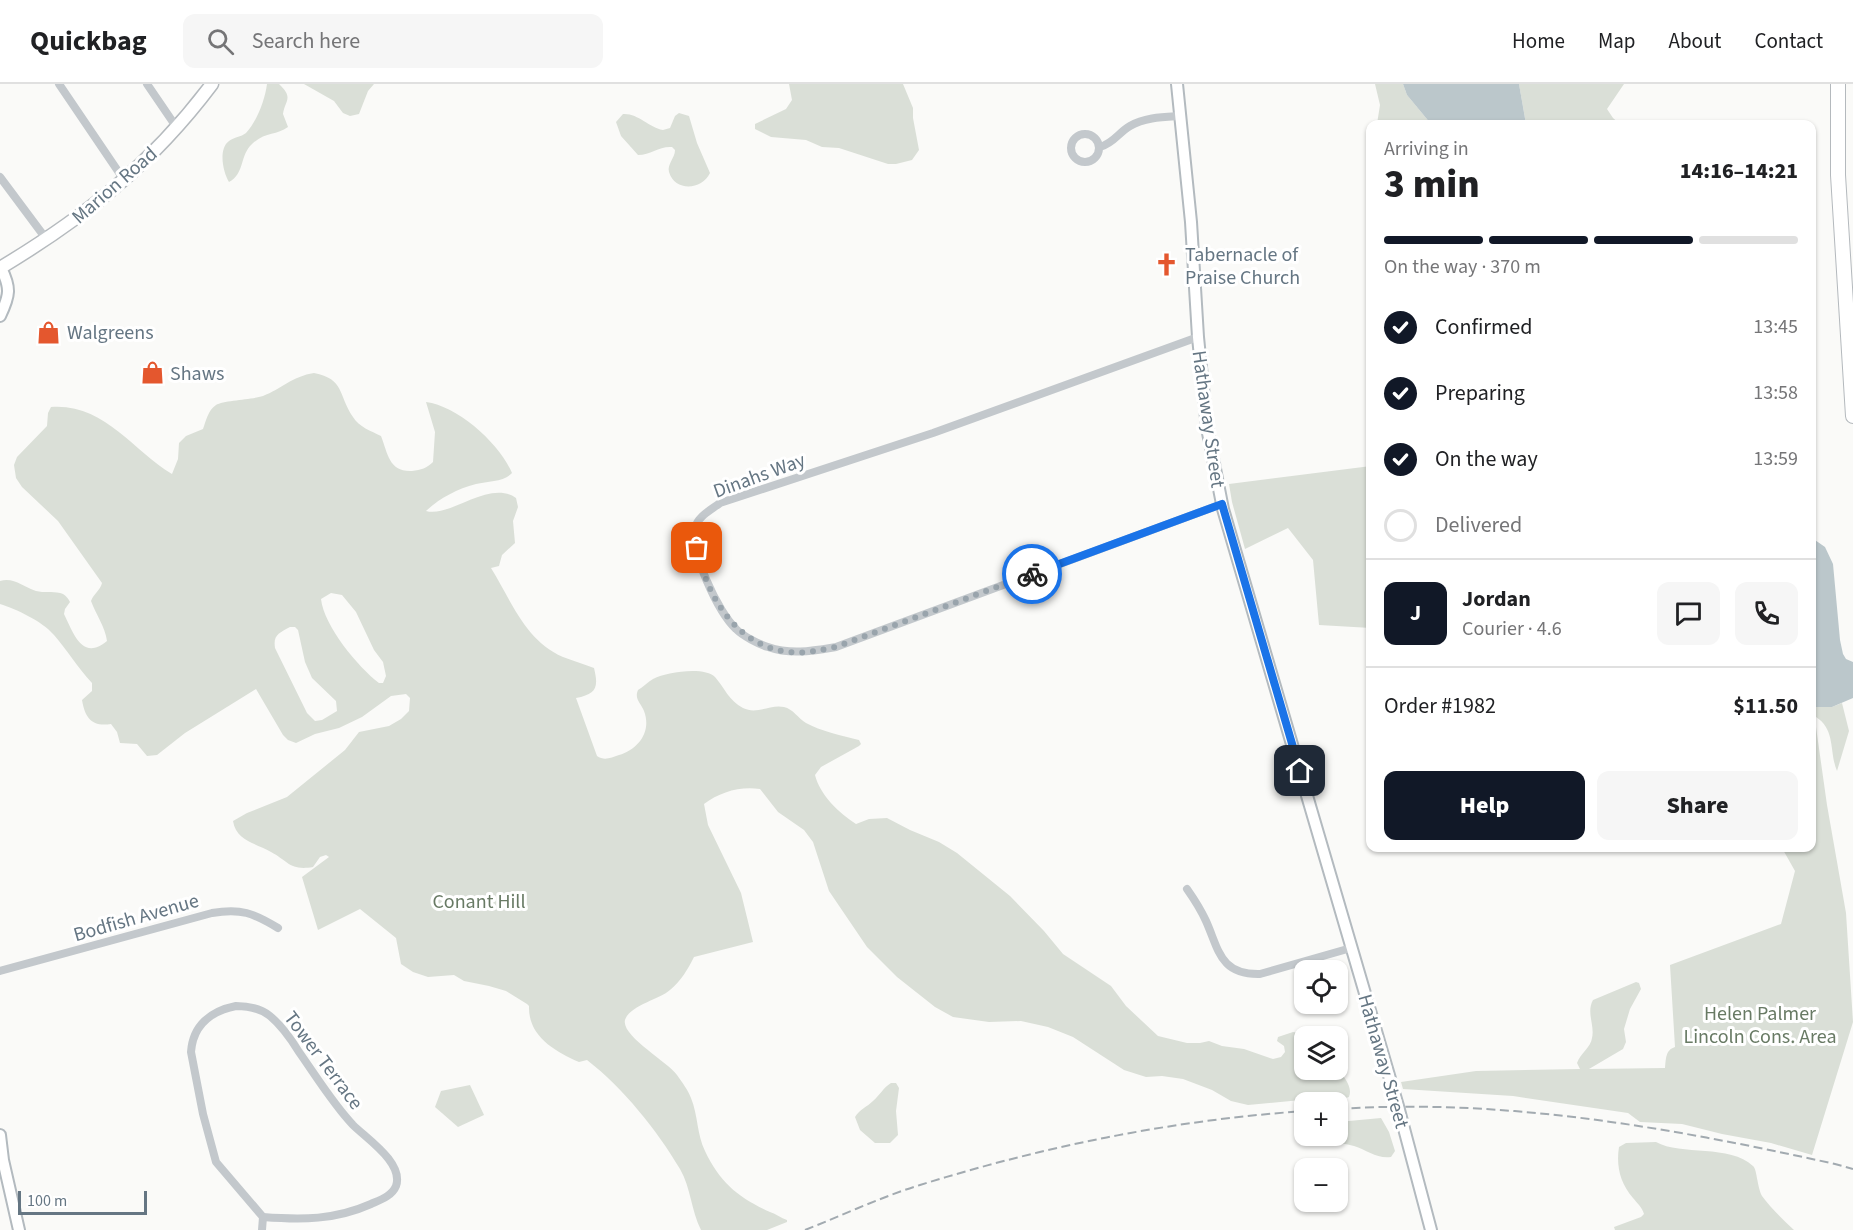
<!DOCTYPE html>
<html lang="en">
<head>
<meta charset="utf-8">
<style>
	body { margin:0; font-family:"Source Sans 3",sans-serif; background:#f6f6f6; color:#202124; height:100vh; display:flex; flex-direction:column; font-size:22px; white-space:nowrap }
	* { box-sizing:border-box; margin:0 }
	p { font-size:20px; color:#757577 }
	.icon { flex:none; width:33px; height:33px; fill:none; stroke:currentColor; stroke-width:2; stroke-linecap:round; stroke-linejoin:round }
	.map { position:relative; flex:1; overflow:hidden }
	.panel { position:absolute; left:1366px; top:36px; width:450px; height:732px; display:flex; flex-direction:column; background:#fff; border-radius:12px; box-shadow:0 2px 4px #0004 }
	.panel>* { flex:none }
	.tools { position:absolute; left:1294px; top:876px; display:grid; gap:12px }
	.tools a { display:grid; place-items:center; width:54px; height:54px; border-radius:12px; background:#fff; box-shadow:0 2px 4px #0004; font-size:30px }
	.scale { position:absolute; left:18px; bottom:15px; width:129px; box-sizing:border-box; padding-left:6px; border:3px solid #657683; border-top:0; font-size:16px; line-height:21px; white-space:nowrap; color:#657683; -webkit-text-stroke:4px #fff; paint-order:stroke }
	.pin { position:absolute; display:grid; place-items:center; width:51px; height:51px; color:#fff; margin:-26px; border-radius:12px; box-shadow:0 3px 9px #0006 }
	.courier { position:absolute; display:grid; place-items:center; width:60px; height:60px; margin:-30px; border:4px solid #1a73e8; border-radius:50%; background:#fff; color:#222; box-shadow:0 2px 8px #0007 }
	.summary em { font-style:normal; font-weight:800 }
	.summary div { display:flex; flex-direction:column-reverse }
	.summary { display:flex; align-items:center; justify-content:space-between; height:102px; padding:0 18px }
	h1 { font-size:39px; font-weight:800; line-height:45px }
	.bar { display:grid; grid-template-columns:repeat(4,1fr); gap:9px 6px; align-content:center; height:72px; padding:0 18px }
	.bar i { height:8px; border-radius:4px; background:#e0e0e0 }
	.bar .selected { background:#111827 }
	.bar p { grid-column:span 4 }
	.line { display:flex; align-items:center; gap:15px; padding:0 18px; border-top:2px solid #e0e0e0 }
	.line div { flex:1 }
	.round { display:grid; place-items:center; flex:none; width:63px; height:63px; border-radius:12px; background:#f6f6f6 }
	ol { padding:0 18px; list-style:none }
	li { display:flex; align-items:center; gap:18px; height:66px }
	li p { margin-inline-start:auto }
	li .icon { padding:6px; border-radius:50%; background:#111827; color:#fff; stroke-width:4 }
	li:last-child { color:#757577 }
	li i { width:33px; height:33px; border:3px solid #e0e0e0; border-radius:50% }
	.cta { display:flex; gap:12px; margin-top:auto; padding:12px 18px }
	.cta a { flex:1; height:69px; border-radius:12px; background:#111827; color:#fff; font-size:24px; font-weight:800; line-height:69px; text-align:center }
	.cta a+a { background:#f6f6f6; color:#202124 }
	header { display:flex; align-items:center; gap:36px; box-sizing:border-box; height:84px; padding:0 30px; background:#fff; border-bottom:2px solid #e0e0e0 }
	header strong { font-size:28px }
	nav { display:flex; gap:33px; margin-inline-start:auto; font-size:21px }
	.search { width:420px; height:54px; background:#f6f6f6; display:flex; align-items:center; gap:15px; box-sizing:border-box; padding:0 21px; border-radius:12px; color:#757577; font-size:22px }
	.map>svg:first-child { display:block }
</style>
</head>
<body>
<header>
<strong>Quickbag</strong>
<div class="search"><svg class="icon" aria-label="search" viewBox="0 0 24 24"><circle cx="10" cy="10" r="6"/><path d="M15 15l6 6"/></svg>Search here</div>
<nav><a>Home</a><a>Map</a><a>About</a><a>Contact</a></nav>
</header>
<div class="map">
<svg width="1853" height="1146" viewBox="0 0 1853 1146">
	<rect width="100%" height="100%" fill="#fafaf8"/>
	<!-- green -->
	<g fill="#dadfd7" fill-rule="evenodd">
		<path d="M267 0H279C294 14 285 16 283 30L288 43C276 52 264 47 250 62 240 74 244 90 229 98 223 88 218 65 229 57 234 53 241 53 246 49 257 37 265 16 267 0Z"/>
		<path d="M304 0H374L368 7 359 30 350 32 343 29 334 17Z"/>
		<path d="M789 0H903L913 24V34L919 66 912 76 896 80H888L839 64 822 63 806 56 771 53 755 45V40L786 25 792 16Z"/>
		<path d="M1375 0H1403L1407 11 1431 40H1377L1380 21Z"/>
		<path d="M1519 0H1624L1607 25 1613 34 1620 40H1526Z"/>
		<path d="M679 29 689 32 697 59 710 89C702 106 675 108 669 88 667 80 675 74 675 66L672 63C659 62 651 71 638 71L621 52 616 38 623 30C638 29 648 43 663 46L670 44 675 32Z"/>
		<path d="M314 289C345 295 338 311 353 333 359 343 371 347 381 352 388 370 389 388 412 387 421 386 427 384 433 378L435 348 426 318C458 322 500 360 512 389 504 398 488 397 476 400 457 405 440 414 426 427 450 434 489 395 516 414L518 423 513 437 515 459 502 471 499 482 491 484C512 518 525 556 563 573 573 577 584 580 594 584 599 604 596 610 576 614L597 672C604 677 611 674 619 671 638 665 652 648 644 627 641 619 634 615 638 606 643 603 648 598 653 595 665 588 705 582 715 593 724 603 729 617 743 624 757 631 770 620 784 623 793 625 798 634 806 639 820 647 843 652 859 656L861 660 859 662 821 683 815 691C820 711 839 729 856 740L869 735 887 734 910 746 939 758 957 769 1010 812 1044 847 1063 870 1111 902 1126 922 1158 952 1187 959H1200L1209 957 1222 962 1244 965 1273 975 1281 973 1285 968 1284 962 1277 957 1278 953 1293 948 1313 951 1315 952H1305V986L1338 985C1344 993 1353 1003 1349 1013L1340 1016H1301L1248 1021 1231 1017 1212 1006 1183 995 1162 992 1146 993 1124 986 1073 953 1048 943 1021 937 989 938 953 933 935 923 897 893 867 863 829 807 813 758 804 746 778 728 760 705C740 702 720 708 704 720L708 741 741 809 753 858 694 873C688 885 681 897 670 906 660 915 629 922 625 936 621 952 668 978 677 991 682 998 688 1006 691 1014 698 1031 697 1051 705 1067 720 1099 739 1114 770 1128 776 1130 781 1134 787 1136V1138L767 1146H701C691 1126 691 1104 680 1085 657 1046 623 1004 587 976L579 978C554 967 528 952 529 922L527 920 506 907 489 902 464 897 454 891 428 893 413 888 401 880 396 854 360 825 318 846 302 793 329 773 326 771 320 773 313 783C290 787 288 777 271 768 256 759 236 757 233 737L247 729 287 713 345 666 359 648 389 642 401 635 409 627 410 614 406 610 391 612 362 633 339 644 315 650 296 659 288 656 283 651 256 605 185 649 157 671 147 672 137 660 120 659 117 648 111 640C92 643 85 634 82 616L92 607V599C78 584 67 566 54 551 42 537 16 525 0 520V497C14 493 23 503 36 507 44 509 52 507 60 509 65 510 68 514 70 518L65 525 64 530C73 548 82 578 107 557 105 542 96 531 91 517 94 509 100 507 102 499L58 437 22 403 16 394 14 381 17 373 47 342 48 329 51 323C104 319 132 366 172 390L178 375 179 359 186 352 203 345C206 337 208 326 216 321 224 316 251 316 263 312 281 305 293 292 314 289ZM331 509 342 511 356 528 374 566 383 578 386 592 383 599H379C358 583 324 542 321 515ZM290 543H295L298 546 305 578 312 594 336 617 337 627 322 636 315 637 307 629 275 564C273 551 279 549 290 543Z"/>
		<path d="M1371 382V544L1319 541 1313 476 1288 444 1245 465 1232 418 1229 400Z"/>
		<path d="M1842 619 1849 647 1837 687C1829 668 1836 646 1816 633V643L1827 721 1846 829 1853 938 1812 1071 1771 1059 1722 1050 1682 1040 1640 1038 1628 1029 1513 1012 1403 1005 1401 998 1476 987 1580 985 1577 979C1580 970 1591 963 1592 954 1595 941 1586 929 1593 916L1636 898 1639 899 1641 905 1630 925 1624 945 1626 958 1623 965 1589 985 1665 984C1666 976 1665 966 1675 963L1670 881 1781 840 1795 787 1782 764H1812V623H1832Z"/>
		<path d="M891 999H896L899 1004 896 1027 898 1051 890 1059H875L860 1046 855 1033C860 1025 867 1023 873 1017 880 1011 883 1004 891 999Z"/>
		<path d="M470 1001 484 1031 458 1043 435 1023 441 1007Z"/>
		<path d="M1381 1034 1389 1048 1395 1067 1391 1073C1377 1075 1367 1066 1354 1062 1340 1058 1327 1059 1315 1052H1338V1038Z"/>
		<path d="M1656 1058C1681 1072 1730 1060 1753 1082 1757 1085 1757 1102 1762 1112 1771 1124 1783 1136 1794 1146H1615L1614 1143 1641 1133 1644 1130C1642 1123 1637 1119 1633 1114 1620 1099 1616 1082 1619 1063L1626 1059Z"/>
	</g>
	<!-- water -->
	<g fill="#bbc7cb">
		<path d="M1403 0H1519L1526 40H1431L1407 11Z"/>
		<path d="M1812 454 1825 463 1833 480 1840 556 1843 570 1846 575 1853 578V614L1832 623H1812Z"/>
	</g>
	<g fill="none" stroke-linecap="round" stroke-linejoin="round">
		<defs>
			<g id="secondary">
				<path d="M1177 0 1191 138 1198 253 1207 344 1223 425 1398 1022 1431 1146"/>
				<path d="M0 232C10 211 11 204 1 184"/>
				<path d="M0 1051 3 1076 19 1146"/>
			</g>
			<path id="primary" d="M0 184C85 133 152 80 212 0"/>
			<path id="highway" d="M1838 0V91L1853 332"/>
		</defs>
		<!-- secondary casing -->
		<use href="#secondary" stroke="#b3babf" stroke-width="14"/>
		<!-- primary casing -->
		<use href="#primary" stroke="#b5babe" stroke-width="15"/>
		<!-- highway casing -->
		<use href="#highway" stroke="#b4b9bd" stroke-width="16"/>
		<!-- street -->
		<g stroke="#c3c8cc" stroke-width="8">
			<path d="M59 0 124 96"/>
			<path d="M147 0 177 44"/>
			<circle cx="1085" cy="64" r="14"/>
			<path d="M1100 63C1114 59 1118 49 1130 42 1145 33 1164 33 1181 32"/>
			<path d="M0 93 47 156"/>
			<path d="M1198 253 933 349 720 419C711 426 698 432 695 444 690 468 718 528 736 545 743 552 758 560 768 563 791 571 812 567 836 563L1222 420"/>
			<path d="M1187 805C1194 815 1201 826 1206 837 1219 866 1220 891 1260 890L1351 864"/>
			<path d="M0 887 212 829C241 824 253 829 278 844"/>
			<path d="M236 922C249 922 260 924 270 932 282 942 291 955 299 968 316 992 333 1020 353 1041 367 1055 404 1079 396 1102 392 1112 380 1116 371 1120 335 1136 302 1136 263 1133L216 1078 203 1030 191 968C193 941 211 927 236 922Z"/>
			<path d="M262 1146 263 1133"/>
		</g>
		<!-- secondary -->
		<use href="#secondary" stroke="#fff" stroke-width="10"/>
		<!-- primary -->
		<use href="#primary" stroke="#fff" stroke-width="12"/>
		<!-- highway -->
		<use href="#highway" stroke="#fff" stroke-width="14"/>
		<!-- rail -->
		<g stroke="#a2aab0" stroke-width="2" stroke-dasharray="9 4.5" stroke-linecap="butt">
			<path d="M1338 1025C1506 1014 1672 1044 1835 1080L1853 1085"/>
			<path d="M805 1146C843 1131 881 1113 920 1101 1045 1062 1174 1036 1305 1027"/>
		</g>
	</g>
	<g fill="none" stroke-linecap="round" stroke-linejoin="round">
		<!-- done -->
		<path stroke="#99a4ac" stroke-width="6" stroke-dasharray="0 10.8" d="M697 464C706 512 737 563 789 568 805 570 820 566 836 563L1032 490"/>
		<!-- route -->
		<path stroke="#1a73e8" stroke-width="8" d="M1032 490 1222 420 1300 687"/>
	</g>
	<!-- icons -->
	<defs>
		<symbol id="church-bare" viewBox="-9 -9 18 18"><path d="M-1.2-6h2.4v3.5h3.3v2.4h-3.3V6h-2.4V-.1h-3.3v-2.4h3.3Z" fill="#e4572e" stroke="#fff" stroke-width="2.5" paint-order="stroke"/></symbol>
		<symbol id="shop-bare" viewBox="-9 -9 18 18"><path d="M-5-2.5h2.3a2.7 3.5 0 0 1 5.4 0H5L5.5 6h-11ZM-1.5-2.5h3a1.5 2.3 0 0 0-3 0Z" fill="#e4572e" stroke="#fff" stroke-width="2.5" paint-order="stroke"/></symbol>
	</defs>
	<g fill-rule="evenodd">
		<use href="#church-bare" x="1150" y="164" width="33" height="33"/>
		<use href="#shop-bare" x="32" y="232" width="33" height="33"/>
		<use href="#shop-bare" x="136" y="272" width="33" height="33"/>
	</g>
	<g text-anchor="middle" stroke-width="6" stroke-linejoin="round" paint-order="stroke">
		<!-- street labels -->
		<g font-size="20" fill="#657683" stroke="#fff">
			<text transform="translate(114 101) rotate(-41)" y="7">Marion Road</text>
			<text transform="translate(1209 335) rotate(82)" y="7">Hathaway Street</text>
			<text transform="translate(759 391) rotate(-20)" y="7">Dinahs Way</text>
			<text transform="translate(136 833) rotate(-16)" y="7">Bodfish Avenue</text>
			<text transform="translate(324 976) rotate(53)" y="7">Tower Terrace</text>
			<text transform="translate(1384 977) rotate(74)" y="7">Hathaway Street</text>
		</g>
		<!-- poi labels -->
		<g font-size="20" fill="#657683" stroke="#fff" text-anchor="start">
			<text x="1185" y="177">Tabernacle of<tspan x="1185" dy="23">Praise Church</tspan></text>
			<text x="67" y="255">Walgreens</text>
			<text x="170" y="296">Shaws</text>
		</g>
		<!-- park labels -->
		<g font-size="20" fill="#687a64" stroke="#fff">
			<text x="479" y="824">Conant Hill</text>
			<text x="1760" y="936">Helen Palmer<tspan x="1760" dy="23">Lincoln Cons. Area</tspan></text>
		</g>
	</g>
</svg>
<div class="tools">
<a><svg class="icon" aria-label="locate" viewBox="0 0 24 24"><circle cx="12" cy="12" r="6"/><path d="M12 2v4M12 18v4M2 12h4M18 12h4"/></svg></a>
<a><svg class="icon" aria-label="layers" viewBox="0 0 24 24"><path d="M12 4l9 5-9 5-9-5zM3 14l9 5 9-5"/></svg></a>
<a>+</a>
<a>−</a>
</div>
<div class="scale">100 m</div>
<div class="pin" style="left:697px;top:464px;background:#ea580c"><svg class="icon" aria-label="bag" viewBox="0 0 24 24"><path d="M5 8h14l-1 12H6zM9 8a3 3 0 0 1 6 0"/></svg></div>
<div class="pin" style="left:1300px;top:687px;background:#1f2937"><svg class="icon" aria-label="home" viewBox="0 0 24 24"><path d="M3 11l9-7 9 7M6 9v11h12V9"/></svg></div>
<div class="courier" style="left:1032px;top:490px"><svg class="icon" aria-label="bike" viewBox="0 0 24 24"><circle cx="6" cy="16" r="4"/><circle cx="18" cy="16" r="4"/><path d="M6 16l4-8h5l3 8M10 8l3 8H6M13 5h3"/></svg></div>
<section class="panel">
<div class="summary"><div><h1>3 min</h1><p>Arriving in</p></div><em>14:16–14:21</em></div>
<div class="bar"><i class="selected"></i><i class="selected"></i><i class="selected"></i><i></i><p>On the way · 370 m</p></div>
<ol>
<li><svg class="icon" aria-label="check" viewBox="0 0 24 24"><path d="M5 12l5 5 9-10"/></svg>Confirmed<p>13:45</p></li>
<li><svg class="icon" aria-label="check" viewBox="0 0 24 24"><path d="M5 12l5 5 9-10"/></svg>Preparing<p>13:58</p></li>
<li><svg class="icon" aria-label="check" viewBox="0 0 24 24"><path d="M5 12l5 5 9-10"/></svg>On the way<p>13:59</p></li>
<li><i></i>Delivered</li>
</ol>
<div class="line" style="height:108px"><b class="round" style="background:#111827;color:#fff">J</b><div><b>Jordan</b><p>Courier · 4.6</p></div><a class="round"><svg class="icon" aria-label="chat" viewBox="0 0 24 24"><path d="M4 5h16v11H9l-5 4z"/></svg></a><a class="round"><svg class="icon" aria-label="phone" viewBox="0 0 24 24"><path d="M5 4h4l2 5-3 2q2 4 5 5l2-3 5 2v4C11 20 4 13 5 4z"/></svg></a></div>
<div class="line" style="height:78px"><div>Order #1982</div><b>$11.50</b></div>
<div class="cta"><a>Help</a><a>Share</a></div>
</section>
</div>
</body>
</html>
